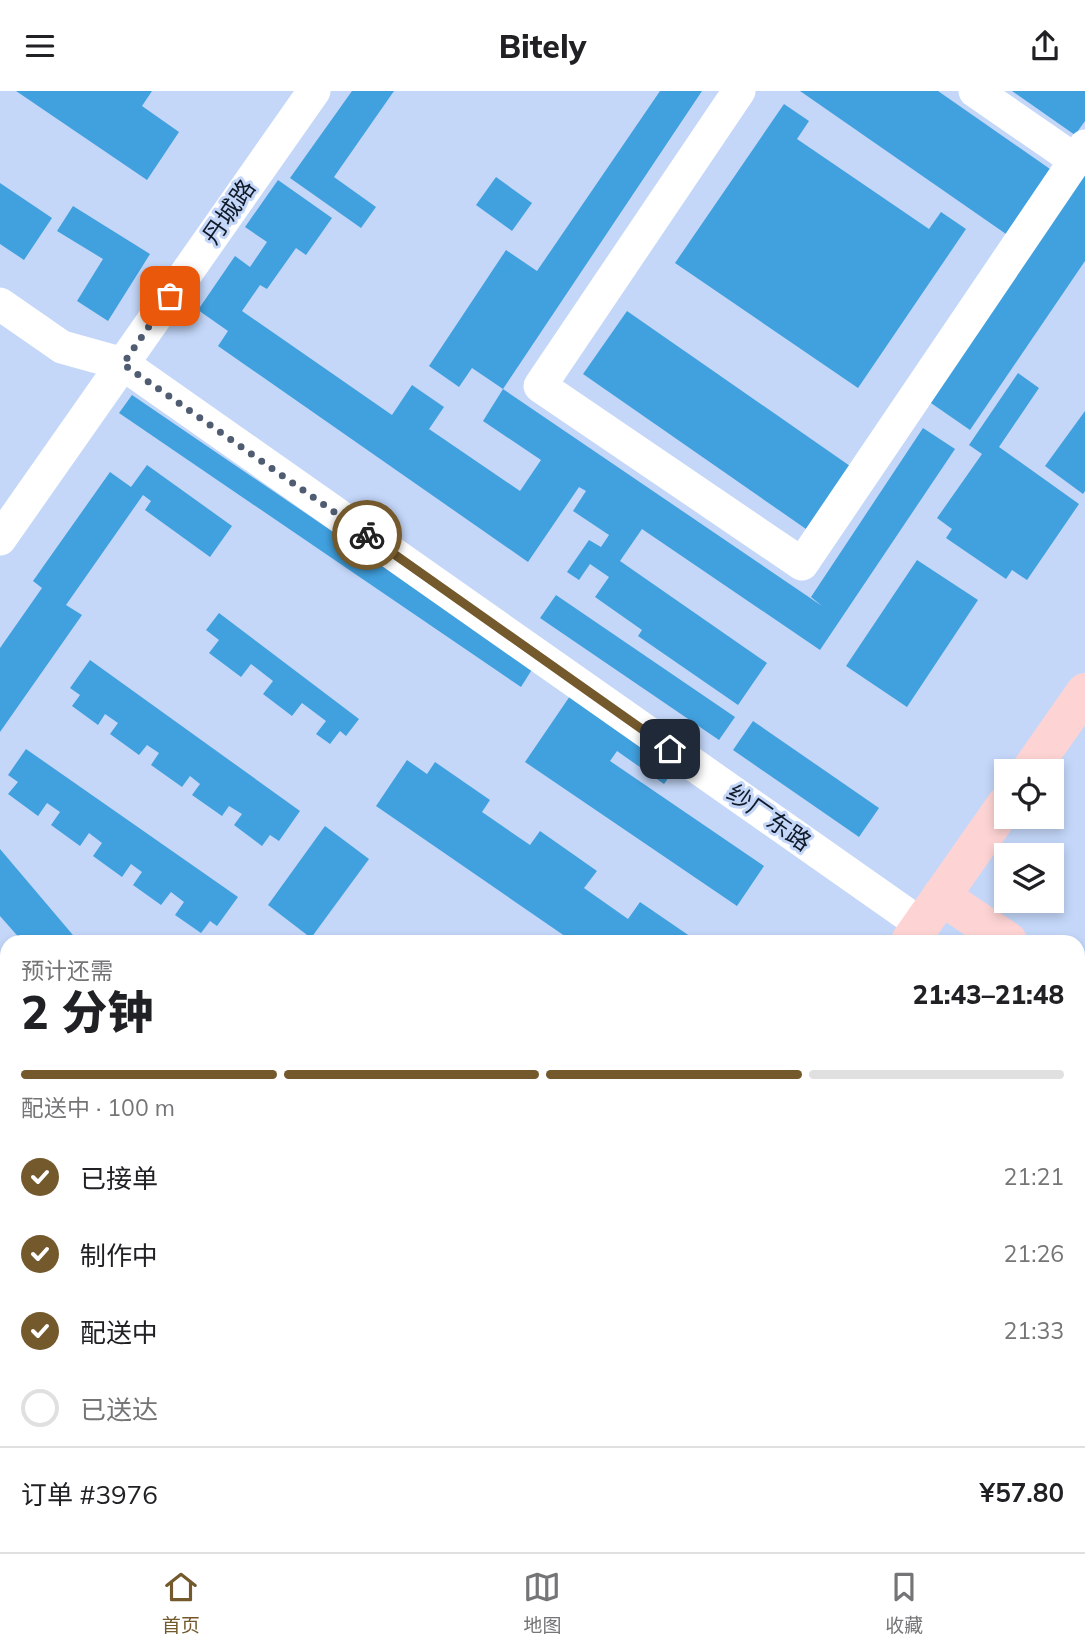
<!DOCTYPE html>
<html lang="zh">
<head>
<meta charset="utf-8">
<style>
	body { margin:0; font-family:Mulish,"Noto Sans SC",sans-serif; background:#f6f6f6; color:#202124; height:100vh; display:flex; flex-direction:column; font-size:26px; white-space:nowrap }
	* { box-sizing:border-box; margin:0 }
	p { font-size:23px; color:#757577 }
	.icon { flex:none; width:38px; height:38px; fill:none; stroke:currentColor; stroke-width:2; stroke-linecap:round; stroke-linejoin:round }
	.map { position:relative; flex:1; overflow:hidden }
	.drawer { position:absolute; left:0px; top:844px; width:1085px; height:618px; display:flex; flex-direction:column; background:#fff; border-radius:21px 21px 0 0; box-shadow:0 4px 10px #0003 }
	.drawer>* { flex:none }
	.tools { position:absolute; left:994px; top:668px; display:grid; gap:14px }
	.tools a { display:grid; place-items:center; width:70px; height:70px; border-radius:0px; background:#fff; box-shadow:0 4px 10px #0003; font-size:35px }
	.pin { position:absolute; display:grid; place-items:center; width:60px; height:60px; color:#fff; margin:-30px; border-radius:14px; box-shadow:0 4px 10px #0006 }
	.courier { position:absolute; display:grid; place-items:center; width:70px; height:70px; margin:-35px; border:5px solid #73592b; border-radius:50%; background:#fff; color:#222; box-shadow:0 2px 9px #0007 }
	.overview em { font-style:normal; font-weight:800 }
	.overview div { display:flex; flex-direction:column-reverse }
	.overview { display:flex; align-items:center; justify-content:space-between; height:119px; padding:0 21px }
	h1 { font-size:46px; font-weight:800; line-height:52px }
	.bar { display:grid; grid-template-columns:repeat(4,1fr); gap:10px 7px; align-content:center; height:84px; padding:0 21px }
	.bar i { height:9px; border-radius:5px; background:#e0e0e0 }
	.bar .selected { background:#73592b }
	.bar p { grid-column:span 4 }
	.line { display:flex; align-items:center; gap:18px; padding:0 21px; border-top:2px solid #e0e0e0 }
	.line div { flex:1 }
	ol { padding:0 21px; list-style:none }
	li { display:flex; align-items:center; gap:21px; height:77px }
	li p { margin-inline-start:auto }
	li .icon { padding:7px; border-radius:50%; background:#73592b; color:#fff; stroke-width:4 }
	li:last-child { color:#757577 }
	li i { width:38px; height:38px; border:4px solid #e0e0e0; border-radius:50% }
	header { display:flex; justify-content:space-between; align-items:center; height:91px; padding:0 21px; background:#fff; font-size:32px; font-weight:800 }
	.tabs { display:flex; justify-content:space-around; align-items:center; height:98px; border-top:2px solid #e0e0e0; background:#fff; font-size:19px; color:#757577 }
	.tabs a { display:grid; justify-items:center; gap:4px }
	.tabs .selected { color:#73592b }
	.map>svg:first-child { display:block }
</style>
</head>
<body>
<header><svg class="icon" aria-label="menu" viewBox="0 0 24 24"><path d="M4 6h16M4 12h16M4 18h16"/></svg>Bitely<svg class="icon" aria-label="share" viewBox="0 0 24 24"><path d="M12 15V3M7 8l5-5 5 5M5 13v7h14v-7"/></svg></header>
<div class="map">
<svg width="1085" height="1461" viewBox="0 0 1085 1461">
	<rect width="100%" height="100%" fill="#c4d7f9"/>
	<!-- green -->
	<path fill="#ca98d3" d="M1078 1189 1085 1194V1372L1078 1368Z"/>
	<!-- building -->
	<g fill="#41a1df">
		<path d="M16 0H152L142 15 179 41 147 89Z"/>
		<path d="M352 0H394L334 86 376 116 361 137 290 87Z"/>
		<path d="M660 0H702L503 298 472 277 459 296 429 275 506 159 537 180Z"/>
		<path d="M800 0H938L1050 78 1006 143Z"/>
		<path d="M1012 0H1085V30L1075 44Z"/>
		<path d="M784 13 809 30 797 48 929 138 941 121 966 138 858 297 675 172Z"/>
		<path d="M1085 79V170L970 339 928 310Z"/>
		<path d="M496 86 532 112 512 140 476 114Z"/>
		<path d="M278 89 332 127 306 164 296 157 267 198 260 194 242 220 392 324 412 294 444 316 429 338 520 400 541 369 483 330 503 298 822 515 811 506 923 337 955 358 820 559 642 438 620 470 767 572 738 614 638 545 642 539 595 506 609 486 590 473 579 489 567 481 589 449 601 456 609 444 573 420 586 400 579 396 528 471 218 255 228 240 198 219 235 165 250 176 267 151 245 136Z"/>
		<path d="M0 92 52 127 24 169 0 153Z"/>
		<path d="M73 115 150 163 108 230 77 210 103 168 57 140Z"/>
		<path d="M627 220 850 375 806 438 583 283Z"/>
		<path d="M1018 282 1039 297 999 356 1079 413 1027 489 1012 479 1006 488 946 447 952 438 937 427 982 363 969 354Z"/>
		<path d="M132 304 533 577 521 596 119 322Z"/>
		<path d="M1085 320V400L1083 403 1045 375Z"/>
		<path d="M147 374 232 435 210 466 145 419 151 410 143 404 66 514 82 524 0 641V557L42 497 33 490 110 381 131 396Z"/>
		<path d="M917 469 978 509 907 616 846 575Z"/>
		<path d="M556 504 735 626 719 649 540 527Z"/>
		<path d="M219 522 359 628 346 645 340 640 330 653 316 643 326 630 302 612 292 625 263 603 273 590 251 573 241 586 209 562 219 549 206 539Z"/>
		<path d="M90 569 300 720 279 750 270 744 262 755 234 734 242 723 229 715 222 725 192 704 200 693 190 685 182 696 151 674 159 662 147 654 139 664 110 643 118 632 105 623 98 634 72 615 80 604 70 597Z"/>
		<path d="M570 605 674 679 664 693 617 660 610 670 764 775 737 815 525 671Z"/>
		<path d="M753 630 879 717 859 746 733 659Z"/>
		<path d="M26 658 238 806 217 835 210 830 201 842 175 824 184 811 171 801 161 814 133 794 142 781 131 773 122 786 93 765 102 752 89 742 80 755 51 734 60 721 47 712 38 725 8 703 18 691 8 684Z"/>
		<path d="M407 669 427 683 435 671 490 709 482 721 530 754 540 740 597 780 584 797 628 828 640 811 697 850H572L376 715Z"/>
		<path d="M325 735 369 768 311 847 268 814Z"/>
		<path d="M0 758 78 850H22L0 825Z"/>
		<path d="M0 1003 7 1008V1061L0 1055Z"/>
		<path d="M1078 1069 1082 1071 1079 1076 1085 1079V1139L1078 1134Z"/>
		<path d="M0 1352 7 1357V1366L0 1376Z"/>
		<path d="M0 1407 7 1412V1454H22L18 1461H17L0 1450Z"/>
		<path d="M1078 1431 1085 1435V1461H1044L1034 1454H1078Z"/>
		<path d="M34 1454H93L89 1461H44Z"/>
		<path d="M201 1454H286L281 1461H196Z"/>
		<path d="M679 1454H751L747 1461H674Z"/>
		<path d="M804 1454H857L867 1461H813Z"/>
	</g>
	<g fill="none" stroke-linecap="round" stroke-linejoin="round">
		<!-- minor -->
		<g stroke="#fff" stroke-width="33">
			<path d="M739 0 540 295 802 473 1085 55"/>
			<path d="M975 0 1075 69"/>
			<path d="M0 213 62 256 123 273 922 834"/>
			<path d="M0 448 314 0"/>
			<path d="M1078 1159 1085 1164"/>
			<path d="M1078 1384 1085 1388"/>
			<path d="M933 1454 942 1461"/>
			<path d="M778 1461 782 1454"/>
		</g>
		<!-- major -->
		<g stroke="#fdd4d3" stroke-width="38">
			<path d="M1029 681 1085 601"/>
			<path d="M941 805 1008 850"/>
			<path d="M910 850 1006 713"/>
			<path d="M1078 898 1085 903"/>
			<path d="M1078 941 1085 946"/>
			<path d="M485 1461 489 1454"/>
			<path d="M519 1461 524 1454"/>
		</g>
	</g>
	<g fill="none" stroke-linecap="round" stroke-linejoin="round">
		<!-- done -->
		<path stroke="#505c71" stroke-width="7" stroke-dasharray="0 12.6" d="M170 205 123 273 367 444"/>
		<!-- route -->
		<path stroke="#73592b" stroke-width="9" d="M367 444 670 658"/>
	</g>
	<g text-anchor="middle" stroke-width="6" stroke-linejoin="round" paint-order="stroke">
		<!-- street labels -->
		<g font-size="24" fill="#111a28" stroke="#c4d7f9">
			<text transform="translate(229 121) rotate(-55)" y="8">丹城路</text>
			<text transform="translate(769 727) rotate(35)" y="8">纱厂东路</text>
		</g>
	</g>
</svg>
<div class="tools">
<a><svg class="icon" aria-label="locate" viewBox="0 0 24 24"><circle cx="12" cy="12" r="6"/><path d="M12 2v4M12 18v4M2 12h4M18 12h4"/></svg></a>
<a><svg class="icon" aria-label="layers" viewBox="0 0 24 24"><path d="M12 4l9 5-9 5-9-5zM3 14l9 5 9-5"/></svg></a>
</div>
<div class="pin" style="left:170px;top:205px;background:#ea580c"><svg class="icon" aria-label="bag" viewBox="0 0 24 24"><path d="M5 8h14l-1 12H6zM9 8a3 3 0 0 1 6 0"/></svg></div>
<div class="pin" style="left:670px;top:658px;background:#1f2937"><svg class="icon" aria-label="home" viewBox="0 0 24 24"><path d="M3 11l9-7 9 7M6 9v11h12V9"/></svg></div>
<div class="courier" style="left:367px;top:444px"><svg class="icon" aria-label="bike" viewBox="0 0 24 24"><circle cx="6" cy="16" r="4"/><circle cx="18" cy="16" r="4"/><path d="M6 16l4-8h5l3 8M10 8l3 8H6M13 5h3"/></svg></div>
<section class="drawer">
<div class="overview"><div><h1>2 分钟</h1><p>预计还需</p></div><em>21:43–21:48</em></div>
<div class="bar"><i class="selected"></i><i class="selected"></i><i class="selected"></i><i></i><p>配送中 · 100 m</p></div>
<ol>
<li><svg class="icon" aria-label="check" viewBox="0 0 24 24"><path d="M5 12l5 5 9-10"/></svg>已接单<p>21:21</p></li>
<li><svg class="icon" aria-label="check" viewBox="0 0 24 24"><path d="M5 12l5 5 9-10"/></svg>制作中<p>21:26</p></li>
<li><svg class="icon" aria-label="check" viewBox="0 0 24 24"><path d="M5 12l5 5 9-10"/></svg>配送中<p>21:33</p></li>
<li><i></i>已送达</li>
</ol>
<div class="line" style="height:91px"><div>订单 #3976</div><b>¥57.80</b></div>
</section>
</div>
<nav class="tabs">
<a class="selected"><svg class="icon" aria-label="home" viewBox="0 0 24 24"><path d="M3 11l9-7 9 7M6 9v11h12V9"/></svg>首页</a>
<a><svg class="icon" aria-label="map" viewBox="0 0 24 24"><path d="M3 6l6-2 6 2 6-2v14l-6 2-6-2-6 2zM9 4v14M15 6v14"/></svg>地图</a>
<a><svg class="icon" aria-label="saved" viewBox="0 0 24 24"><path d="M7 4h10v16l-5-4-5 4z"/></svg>收藏</a>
</nav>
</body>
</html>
